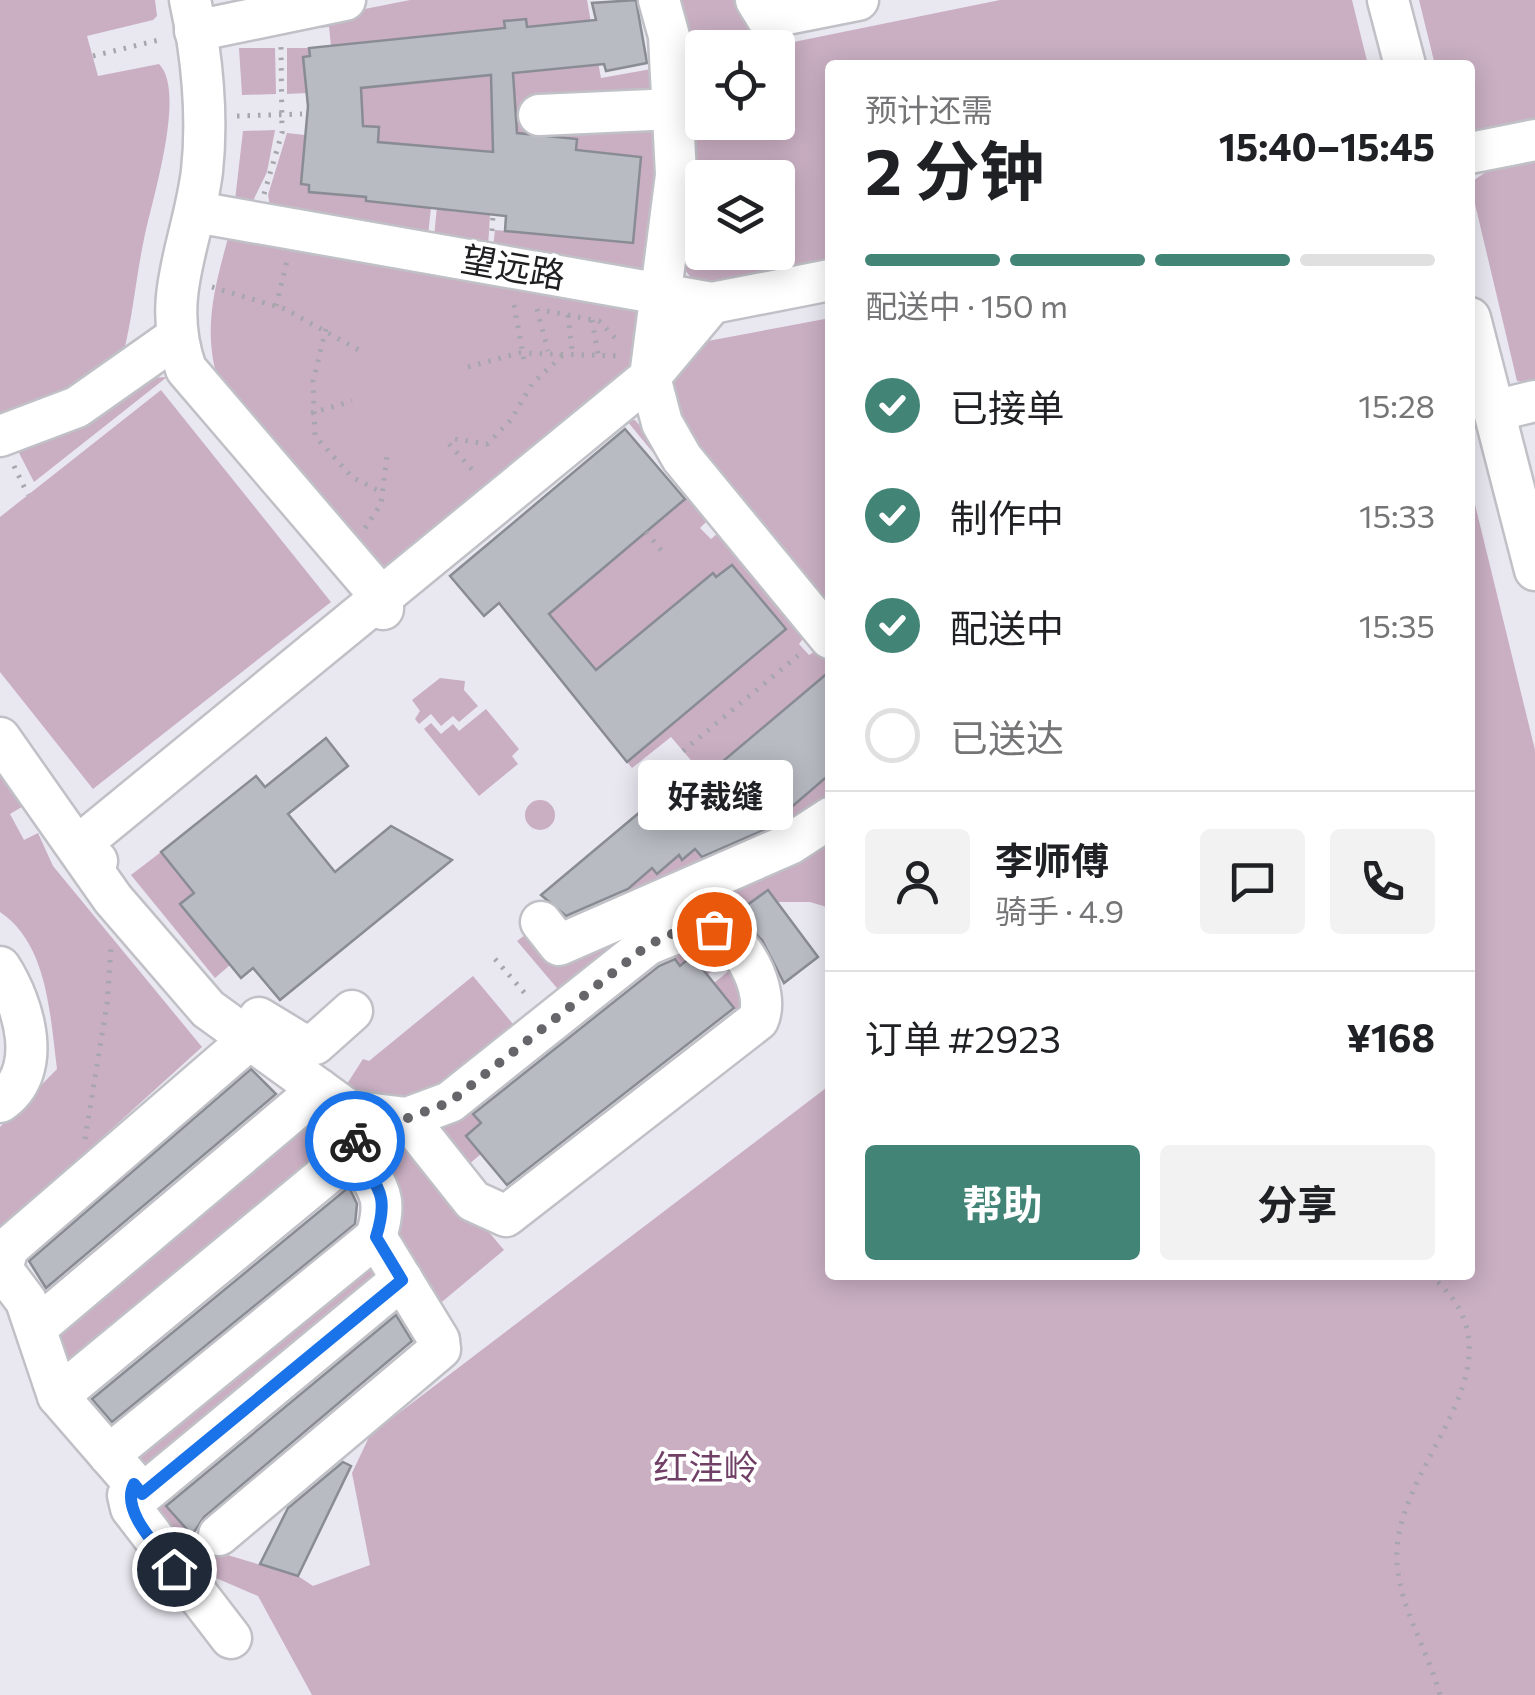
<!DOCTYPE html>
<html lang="zh">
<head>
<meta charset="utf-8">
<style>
	body { margin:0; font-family:Commissioner,"Noto Sans SC",sans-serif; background:#f2f2f2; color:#202124; height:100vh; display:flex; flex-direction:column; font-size:38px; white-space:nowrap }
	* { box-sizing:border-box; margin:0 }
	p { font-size:32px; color:#757577 }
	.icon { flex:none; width:55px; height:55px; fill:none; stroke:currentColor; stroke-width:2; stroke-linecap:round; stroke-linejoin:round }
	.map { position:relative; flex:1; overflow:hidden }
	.side { position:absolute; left:825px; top:60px; width:650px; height:1220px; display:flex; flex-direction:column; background:#fff; border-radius:10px; box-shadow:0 5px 25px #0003 }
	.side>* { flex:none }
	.fabs { position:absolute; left:685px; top:30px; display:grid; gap:20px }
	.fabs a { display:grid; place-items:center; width:110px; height:110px; border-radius:10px; background:#fff; box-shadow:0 5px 25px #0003; font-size:50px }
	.pin { position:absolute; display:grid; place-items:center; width:85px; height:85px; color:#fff; margin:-42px; border:5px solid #fff; border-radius:50%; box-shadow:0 2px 10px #0007 }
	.courier { position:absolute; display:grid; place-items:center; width:100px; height:100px; margin:-50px; border:8px solid #1a73e8; border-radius:50%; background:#fff; color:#222; box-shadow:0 2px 12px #0007 }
	.bubble { position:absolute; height:70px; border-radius:10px; background:#fff; box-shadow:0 5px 25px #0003; font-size:32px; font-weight:700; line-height:70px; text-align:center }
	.head em { font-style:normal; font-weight:700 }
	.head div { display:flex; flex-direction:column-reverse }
	.head { display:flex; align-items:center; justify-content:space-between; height:170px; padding:0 40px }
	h1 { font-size:65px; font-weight:700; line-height:75px }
	.bar { display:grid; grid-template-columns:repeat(4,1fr); gap:15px 10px; align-content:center; height:120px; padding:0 40px }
	.bar i { height:12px; border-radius:8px; background:#e0e0e0 }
	.bar .on { background:#428577 }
	.bar p { grid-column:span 4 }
	.line { display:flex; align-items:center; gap:25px; padding:0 40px; border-top:2px solid #e0e0e0 }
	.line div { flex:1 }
	.round { display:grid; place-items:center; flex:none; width:105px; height:105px; border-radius:10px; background:#f2f2f2 }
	ol { padding:0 40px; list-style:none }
	li { display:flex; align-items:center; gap:30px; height:110px }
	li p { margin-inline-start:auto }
	li .icon { padding:10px; border-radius:50%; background:#428577; color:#fff; stroke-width:4 }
	li:last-child { color:#757577 }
	li i { width:55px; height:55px; border:5px solid #e0e0e0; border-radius:50% }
	.primary-button { display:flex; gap:20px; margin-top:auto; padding:20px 40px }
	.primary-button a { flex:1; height:115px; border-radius:10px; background:#428577; color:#fff; font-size:40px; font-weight:700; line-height:115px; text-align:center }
	.primary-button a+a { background:#f2f2f2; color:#202124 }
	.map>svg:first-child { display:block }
</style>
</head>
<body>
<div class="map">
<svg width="1535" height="1695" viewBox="0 0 1535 1695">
	<rect width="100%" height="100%" fill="#e9e8f0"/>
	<!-- green -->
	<g fill="#caafc3" fill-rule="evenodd">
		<path d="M0 0H155L157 16 153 20 87 36 98 76 159 64C187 92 151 203 144 239 136 277 133 316 123 355L75 390 0 419Z"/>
		<path d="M410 0H587L601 78 657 68 650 117 664 156 644 273 493 248 495 230 633 242 641 157 576 150 577 139 545 136 515 145 513 73 568 67 564 23 527 27 525 19 504 21 505 28 331 46 329 27 296 30 294 23Z"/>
		<path d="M673 0H737L768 47 702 48V122H778V48L769 47 1000 0H1352L1368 65H830V262L722 284 695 282 683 268ZM702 178H778V252H702Z"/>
		<path d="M1419 0H1535V127L1470 137V65H1435Z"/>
		<path d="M239 48H275L276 94 242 95Z"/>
		<path d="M287 48H309L310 56 303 58 307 93 287 94Z"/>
		<path d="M491 75 493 152 378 142 379 127 363 126 361 88Z"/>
		<path d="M275 130 267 172 252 203 235 200 243 131Z"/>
		<path d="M287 133 305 135 301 183 309 185V192L357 196 367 190V201L431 208 428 235 270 206 268 195Z"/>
		<path d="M1535 160V384L1517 381 1470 183 1490 169Z"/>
		<path d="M438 196 452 197 451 211 490 215 488 247 434 237Z"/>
		<path d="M228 238 632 305 643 311 644 362 386 572 376 566 217 377C203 327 215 286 228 238Z"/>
		<path d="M830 318V622C793 577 659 432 675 375 678 364 691 352 697 343Z"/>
		<path d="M167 377 34 482 15 445 148 378Z"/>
		<path d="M161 390 331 602 93 789 0 672V517Z"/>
		<path d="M635 420 714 514 700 528 711 539 725 527 806 635 799 644 809 655 817 650 830 655V679L666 804 659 796 695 765 671 737 632 768 627 762 786 629 732 565 717 577 712 573 596 670 549 614 689 496 627 421Z"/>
		<path d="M1470 484 1535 750V1695H312L258 1596 202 1572 204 1548 298 1576 313 1586 370 1565 352 1473 370 1435 830 1085V1275H1470Z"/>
		<path d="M440 678 465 681 464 690 478 706 459 722 453 716 441 726 431 714 419 724 415 719 420 711 412 700Z"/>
		<path d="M486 709 519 749 512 756 518 764 479 796 424 729 431 723 441 734 453 724 459 731Z"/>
		<path d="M0 751 25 805 10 814 24 840 38 833 53 866 202 1047 0 1230V1127L57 1069C50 1016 48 944 0 912Z"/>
		<path d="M830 774V799L782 833 588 923 652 868 657 873 679 855 683 859 695 849 708 863 729 845 736 853Z"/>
		<circle cx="540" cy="815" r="15"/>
		<path d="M830 839V908L810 902H777L767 890 733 915 670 924 562 994 517 941 525 935 550 963Z"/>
		<path d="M161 852 194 893 181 904 230 965 215 978 131 875Z"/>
		<path d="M702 942 730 956 707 975 692 956 680 966 669 953 573 1031 568 1024 659 951Z"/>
		<path d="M736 965 745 978 741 1016 714 983Z"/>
		<path d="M473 976 518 1030 435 1092 384 1103 345 1087 363 1059 369 1061Z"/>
		<path d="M547 1041 553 1047 473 1112 481 1123V1154L462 1170 434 1132Z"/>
		<path d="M317 1117 340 1141 65 1366 54 1334Z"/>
		<path d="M376 1133 416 1146 504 1250 437 1306 391 1243 372 1136Z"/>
		<path d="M375 1263 379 1284 153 1472 124 1456Z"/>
		<path d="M160 1498 192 1535V1544L166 1535 142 1503Z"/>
	</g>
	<!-- building -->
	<g fill="#b8bbc2" stroke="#898c93" stroke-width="2.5" fill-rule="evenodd">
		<path d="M636 0 647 63 606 71 604 64 513 73 517 133 577 139 576 150 641 157 633 243 505 231 506 216 366 201V197L309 192V185L301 184 308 106 303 57 310 56 309 48 505 28 504 21 526 19 527 27 596 20 592 3ZM491 75 493 152 378 142 379 127 363 126 361 88Z"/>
		<path d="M625 429 685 499 549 614 596 670 713 573 716 577 732 565 786 629 627 762 499 603 484 616 450 576Z"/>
		<path d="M830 671V774L766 829 702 857 695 849 682 860 679 855 657 874 652 868 628 889 566 916 541 895 659 796 666 804 677 800Z"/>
		<path d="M326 738 348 766 288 814 335 872 391 826 452 860 280 1000 253 968 241 978 180 904 194 893 161 852 256 776 265 787Z"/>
		<path d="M768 890 818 957 784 983 762 940 735 914Z"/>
		<path d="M692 956 734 1008 507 1185 466 1136 481 1123 473 1114 659 966 675 959 680 966Z"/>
		<path d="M251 1069 276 1094 46 1288 29 1261Z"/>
		<path d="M349 1187 357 1204 355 1224 112 1422 92 1399Z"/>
		<path d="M396 1315 412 1341 204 1517 192 1535 166 1506Z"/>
		<path d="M343 1462 351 1466 298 1576 260 1564 288 1508Z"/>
	</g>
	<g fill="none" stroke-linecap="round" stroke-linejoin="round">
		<defs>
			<g id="minor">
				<path d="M190 0C202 54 208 116 202 171 193 244 160 296 186 369L383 599V609"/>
				<path d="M659 0 669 36 676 175 650 377 662 423 682 458 830 638"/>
				<path d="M756 0 767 18 858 0"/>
				<path d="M1388 0 1405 65"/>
				<path d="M195 31 345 0"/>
				<path d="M539 115 674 109"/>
				<path d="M1470 153 1535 140"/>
				<path d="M196 212 712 303 830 280"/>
				<path d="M1470 318 1535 570"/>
				<path d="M1494 411 1535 401"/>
				<path d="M0 436 77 407 175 338"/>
				<path d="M0 738 113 899 208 1009 349 1111 407 1118 450 1102 647 945C666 937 689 926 710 929 741 934 771 992 758 1020L506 1216 473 1201 407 1118"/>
				<path d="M97 861 78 846 650 377 712 303"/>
				<path d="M541 922 559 945 790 844 830 818"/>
				<path d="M0 967C24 1004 45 1072 0 1102"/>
				<path d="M259 1018 300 1043 315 1044 352 1011"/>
				<path d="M250 1039 8 1248 2 1269 26 1301 58 1396 143 1494 402 1279"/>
				<path d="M36 1328 319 1089"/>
				<path d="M58 1396 357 1149"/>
				<path d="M109 1455 376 1237"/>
				<path d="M134 1484 128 1495 131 1508 231 1638"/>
				<path d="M219 1535 440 1349 439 1340 376 1237C390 1192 375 1190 358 1152 353 1140 352 1124 349 1111"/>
			</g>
		</defs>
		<!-- minor casing -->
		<use href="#minor" stroke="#c0c0c7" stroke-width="45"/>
		<!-- path -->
		<g stroke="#a7a6ad" stroke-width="5" stroke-dasharray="2.5 8" stroke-linecap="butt">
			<path d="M93 56 163 39"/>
			<path d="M237 116 302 114"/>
			<path d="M264 194 282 133 281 47"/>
			<path d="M492 231 493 215"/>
			<path d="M212 287 285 309 364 353"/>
			<path d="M514 305 524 360"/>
			<path d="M276 306 287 261"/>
			<path d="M537 309 548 351"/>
			<path d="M547 311 599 321 620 343"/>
			<path d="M568 315 572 351"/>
			<path d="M592 320 598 354"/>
			<path d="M326 329 313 381 315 436 352 477 383 493"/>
			<path d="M468 367 519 353 623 356"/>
			<path d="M311 413 352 401"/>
			<path d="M455 439 487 444 511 420 532 384 567 351"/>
			<path d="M449 444 477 475"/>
			<path d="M14 466 28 495"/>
			<path d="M365 528 381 504 387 455"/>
			<path d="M646 532 666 556"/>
			<path d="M683 751 800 654"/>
			<path d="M495 959 529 998"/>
			<path d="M85 1139 107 1004 111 947"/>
			<path d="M1430 1275C1532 1360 1404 1453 1397 1548 1394 1601 1427 1646 1440 1695"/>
		</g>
		<!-- minor -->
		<use href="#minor" stroke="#fff" stroke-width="40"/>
	</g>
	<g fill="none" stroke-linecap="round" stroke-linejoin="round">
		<!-- done -->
		<path stroke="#666569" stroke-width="10" stroke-dasharray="0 18" d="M355 1141 349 1111 408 1118 450 1102 648 945 672 934 714 929"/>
		<!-- route -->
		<path stroke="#1a73e8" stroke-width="12" d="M174 1569C158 1547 120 1511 134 1484L142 1494 402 1280 376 1237C394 1180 365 1187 355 1141"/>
	</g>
	<g text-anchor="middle" stroke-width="8" stroke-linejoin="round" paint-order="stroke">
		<!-- street labels -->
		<g font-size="35" fill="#1f1e21" stroke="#fff">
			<text transform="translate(513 268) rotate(10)" y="12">望远路</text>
		</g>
		<!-- park labels -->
		<g font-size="35" fill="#714066" stroke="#fff">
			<text x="706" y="1480">红洼岭</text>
		</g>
	</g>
</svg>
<div class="fabs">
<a><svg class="icon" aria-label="locate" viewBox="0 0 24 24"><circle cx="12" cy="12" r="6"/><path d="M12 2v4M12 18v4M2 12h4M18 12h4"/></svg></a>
<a><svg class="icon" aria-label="layers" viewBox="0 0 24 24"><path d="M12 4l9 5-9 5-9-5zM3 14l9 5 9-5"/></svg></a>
</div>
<div class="pin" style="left:714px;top:929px;background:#ea580c"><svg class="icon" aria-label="bag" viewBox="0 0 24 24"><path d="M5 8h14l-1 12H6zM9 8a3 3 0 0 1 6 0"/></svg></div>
<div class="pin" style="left:174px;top:1569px;background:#1f2937"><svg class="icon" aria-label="home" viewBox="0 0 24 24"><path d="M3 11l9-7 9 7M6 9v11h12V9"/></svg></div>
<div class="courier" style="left:355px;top:1141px"><svg class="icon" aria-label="bike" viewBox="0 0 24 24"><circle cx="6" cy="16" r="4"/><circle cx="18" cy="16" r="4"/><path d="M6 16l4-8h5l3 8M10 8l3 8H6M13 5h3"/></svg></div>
<div class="bubble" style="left:638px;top:760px;width:155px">好裁缝</div>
<section class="side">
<div class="head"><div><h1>2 分钟</h1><p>预计还需</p></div><em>15:40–15:45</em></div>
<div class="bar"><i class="on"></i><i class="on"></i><i class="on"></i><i></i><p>配送中 · 150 m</p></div>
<ol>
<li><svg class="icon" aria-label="check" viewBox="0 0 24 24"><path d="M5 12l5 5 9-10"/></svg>已接单<p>15:28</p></li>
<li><svg class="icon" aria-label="check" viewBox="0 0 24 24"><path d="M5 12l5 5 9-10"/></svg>制作中<p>15:33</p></li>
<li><svg class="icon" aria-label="check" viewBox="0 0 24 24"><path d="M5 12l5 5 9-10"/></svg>配送中<p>15:35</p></li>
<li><i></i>已送达</li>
</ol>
<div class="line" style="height:180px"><a class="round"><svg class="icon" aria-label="person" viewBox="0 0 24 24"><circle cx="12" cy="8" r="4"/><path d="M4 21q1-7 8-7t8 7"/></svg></a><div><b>李师傅</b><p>骑手 · 4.9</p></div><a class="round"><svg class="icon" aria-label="chat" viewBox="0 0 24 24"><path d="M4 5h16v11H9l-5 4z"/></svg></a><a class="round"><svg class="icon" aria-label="phone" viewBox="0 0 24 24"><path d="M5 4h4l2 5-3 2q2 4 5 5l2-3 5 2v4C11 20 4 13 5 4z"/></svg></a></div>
<div class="line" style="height:130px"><div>订单 #2923</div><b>¥168</b></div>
<div class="primary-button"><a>帮助</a><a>分享</a></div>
</section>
</div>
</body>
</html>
